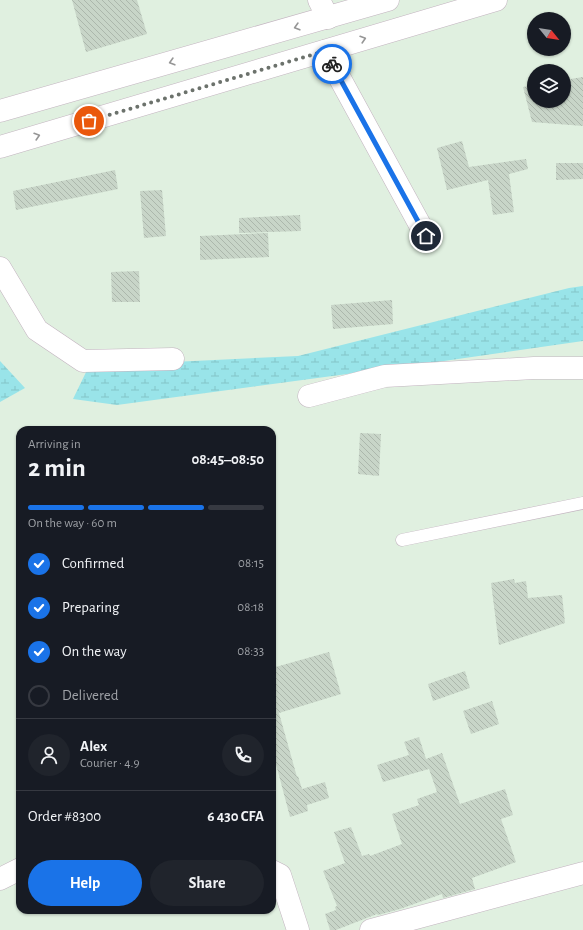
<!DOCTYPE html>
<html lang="en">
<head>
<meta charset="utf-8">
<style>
	body { margin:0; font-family:"Alegreya Sans",sans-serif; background:#20242c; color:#f1f3f6; height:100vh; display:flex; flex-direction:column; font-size:15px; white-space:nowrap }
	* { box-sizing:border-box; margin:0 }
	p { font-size:13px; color:#9ea1a6 }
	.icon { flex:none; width:22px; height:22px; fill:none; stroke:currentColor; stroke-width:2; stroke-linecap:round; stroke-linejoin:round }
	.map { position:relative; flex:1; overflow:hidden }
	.side { position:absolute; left:16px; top:426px; width:260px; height:488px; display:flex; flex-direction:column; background:#171b24; border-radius:12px; box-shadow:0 1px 3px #0004 }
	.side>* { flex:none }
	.needle { width:26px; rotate:120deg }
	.tools { position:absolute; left:527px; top:12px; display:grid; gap:8px }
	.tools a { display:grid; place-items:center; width:44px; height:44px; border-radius:50%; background:#171b24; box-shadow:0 1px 3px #0004; font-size:20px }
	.pin { position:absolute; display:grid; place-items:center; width:34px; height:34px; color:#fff; margin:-17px; border:2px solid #fff; border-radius:50%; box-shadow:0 1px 4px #0007 }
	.courier { position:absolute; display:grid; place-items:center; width:40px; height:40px; margin:-20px; border:3px solid #1a73e8; border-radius:50%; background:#fff; color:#222; box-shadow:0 1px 5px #0007 }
	.headline em { font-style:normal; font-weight:600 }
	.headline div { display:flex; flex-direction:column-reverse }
	.headline { display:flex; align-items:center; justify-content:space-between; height:68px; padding:0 12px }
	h1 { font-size:26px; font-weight:600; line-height:30px }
	.bar { display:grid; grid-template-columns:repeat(4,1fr); gap:6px 4px; align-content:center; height:48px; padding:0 12px }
	.bar i { height:5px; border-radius:3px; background:#363941 }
	.bar .current { background:#1a73e8 }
	.bar p { grid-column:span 4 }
	.line { display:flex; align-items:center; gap:10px; padding:0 12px; border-top:1px solid #363941 }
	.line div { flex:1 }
	.round { display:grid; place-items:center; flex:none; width:42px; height:42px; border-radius:21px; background:#20242c }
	ol { padding:0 12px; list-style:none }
	li { display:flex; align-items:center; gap:12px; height:44px }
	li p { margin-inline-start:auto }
	li .icon { padding:4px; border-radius:50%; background:#1a73e8; color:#fff; stroke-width:4 }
	li:last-child { color:#9ea1a6 }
	li i { width:22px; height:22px; border:2px solid #363941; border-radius:50% }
	.primary-button { display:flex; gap:8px; margin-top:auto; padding:8px 12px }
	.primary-button a { flex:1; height:46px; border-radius:24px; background:#1a73e8; color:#fff; font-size:16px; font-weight:600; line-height:46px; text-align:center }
	.primary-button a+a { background:#20242c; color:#f1f3f6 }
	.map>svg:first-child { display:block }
</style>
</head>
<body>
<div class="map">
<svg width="583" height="930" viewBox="0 0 583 930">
	<defs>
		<pattern id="wetland-marsh" width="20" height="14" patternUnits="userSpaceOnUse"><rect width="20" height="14" fill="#99e4e9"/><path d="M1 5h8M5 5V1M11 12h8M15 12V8" fill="none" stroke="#84c4c8"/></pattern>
		<pattern id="building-back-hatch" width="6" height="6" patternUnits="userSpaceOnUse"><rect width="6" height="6" fill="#c8d5c8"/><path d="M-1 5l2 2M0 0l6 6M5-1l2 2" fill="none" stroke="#acb7ac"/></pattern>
	</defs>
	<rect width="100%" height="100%" fill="#e0f0e0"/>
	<!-- wetland -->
	<g fill="url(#wetland-marsh)">
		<path d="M583 286V341L444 361 117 405 73 399 89 366 298 356 569 288Z"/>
		<path d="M0 361 25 388 0 402Z"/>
	</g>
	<!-- building -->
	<g fill="url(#building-back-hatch)">
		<path d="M72 0H137L147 34 86 52Z"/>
		<path d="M583 77V126L532 122 523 87 534 85V101H564V80Z"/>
		<path d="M462 141 469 167 526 159 528 169 509 174 514 212 493 215 488 180 447 190 437 148Z"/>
		<path d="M556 163H583V179L556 180Z"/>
		<path d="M115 170 118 189 16 210 13 191Z"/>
		<path d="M162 190 166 236 144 238 140 191Z"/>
		<path d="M300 215 301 231 239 233V218Z"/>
		<path d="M268 233 269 257 200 260V236Z"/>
		<path d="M139 271 140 302H112L111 272Z"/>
		<path d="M392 300 393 324 333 329 331 305Z"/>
		<path d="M360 433 381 434 379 476 358 474Z"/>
		<path d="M514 579 515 583 526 581 528 598 562 595 565 623 499 645 491 583Z"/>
		<path d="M329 652 341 694 279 713 297 777 298 776 302 789 325 782 329 798 307 805 308 811 290 817 272 749V668Z"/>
		<path d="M465 671 470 688 433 701 428 684Z"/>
		<path d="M492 701 499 724 471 734 463 711Z"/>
		<path d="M419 737 426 759 442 753 460 804 505 789 513 815 501 819 516 862 472 878 475 889 443 898 442 894 400 909 378 915 377 914 336 930H330L325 914 336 910 335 907 337 906 323 871 345 863 334 832 351 827 362 856 369 854 370 856 402 844 392 814 419 805 417 799 437 792 429 769 383 782 377 765 409 755 404 742Z"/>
	</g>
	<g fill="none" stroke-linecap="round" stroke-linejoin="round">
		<defs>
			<path id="service" d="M402 540 583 503"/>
			<g id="minor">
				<path d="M319 0 328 18"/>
				<path d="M325 51 426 236"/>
				<path d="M0 268 37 330 83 361 173 359"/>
				<path d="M309 396 385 376 534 368H583"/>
				<path d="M272 871 280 875 298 930"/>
				<path d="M0 879 20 869"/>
				<path d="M371 930 583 873"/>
			</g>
			<g id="tertiary">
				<path d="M0 111 388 0"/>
				<path d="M0 147 496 0"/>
			</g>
		</defs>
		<!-- service casing -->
		<use href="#service" stroke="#c2b3bf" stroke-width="13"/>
		<!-- minor casing -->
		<use href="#minor" stroke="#c2b3bf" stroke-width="23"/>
		<!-- tertiary casing -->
		<use href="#tertiary" stroke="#c2b3bf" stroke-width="23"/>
		<!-- service -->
		<use href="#service" stroke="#fff" stroke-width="12"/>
		<!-- minor -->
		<use href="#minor" stroke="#fff" stroke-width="22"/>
		<!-- tertiary -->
		<use href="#tertiary" stroke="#fff" stroke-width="22"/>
	</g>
	<!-- one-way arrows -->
	<defs><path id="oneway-chevron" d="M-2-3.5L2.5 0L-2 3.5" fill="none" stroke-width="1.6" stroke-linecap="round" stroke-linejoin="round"/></defs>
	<g stroke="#969696">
		<use href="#oneway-chevron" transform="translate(297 27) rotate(164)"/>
		<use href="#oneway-chevron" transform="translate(363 39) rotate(-17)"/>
		<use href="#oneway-chevron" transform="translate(172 62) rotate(164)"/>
		<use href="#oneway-chevron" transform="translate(37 136) rotate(-17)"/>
	</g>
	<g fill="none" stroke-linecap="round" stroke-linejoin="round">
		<!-- done -->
		<path stroke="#6c726c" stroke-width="4" stroke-dasharray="0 7.2" d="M89 121 325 51 332 64"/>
		<!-- route -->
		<path stroke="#1a73e8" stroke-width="5" d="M332 64 426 236"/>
	</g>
</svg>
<div class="tools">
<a><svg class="needle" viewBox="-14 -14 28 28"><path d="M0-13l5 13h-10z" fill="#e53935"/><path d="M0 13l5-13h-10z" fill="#9ea1a6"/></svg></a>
<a><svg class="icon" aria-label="layers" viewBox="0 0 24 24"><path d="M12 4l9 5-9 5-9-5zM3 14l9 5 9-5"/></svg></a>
</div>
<div class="pin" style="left:89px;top:121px;background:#ea580c"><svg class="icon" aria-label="bag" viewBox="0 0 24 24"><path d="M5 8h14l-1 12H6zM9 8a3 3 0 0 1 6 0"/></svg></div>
<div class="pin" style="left:426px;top:236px;background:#1f2937"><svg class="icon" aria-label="home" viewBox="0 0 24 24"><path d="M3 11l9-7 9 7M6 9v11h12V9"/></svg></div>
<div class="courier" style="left:332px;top:64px"><svg class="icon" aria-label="bike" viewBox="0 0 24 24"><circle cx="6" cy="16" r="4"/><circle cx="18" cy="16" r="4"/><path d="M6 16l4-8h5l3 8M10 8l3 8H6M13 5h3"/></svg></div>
<section class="side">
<div class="headline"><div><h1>2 min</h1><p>Arriving in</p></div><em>08:45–08:50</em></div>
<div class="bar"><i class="current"></i><i class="current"></i><i class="current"></i><i></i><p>On the way · 60 m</p></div>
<ol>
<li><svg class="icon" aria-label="check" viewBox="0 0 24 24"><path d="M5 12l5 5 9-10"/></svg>Confirmed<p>08:15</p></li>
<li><svg class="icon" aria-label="check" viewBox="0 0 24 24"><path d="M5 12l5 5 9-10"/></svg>Preparing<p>08:18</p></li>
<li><svg class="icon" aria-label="check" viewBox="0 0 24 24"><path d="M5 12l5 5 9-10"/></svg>On the way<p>08:33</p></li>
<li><i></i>Delivered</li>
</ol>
<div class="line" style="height:72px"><a class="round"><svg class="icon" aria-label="person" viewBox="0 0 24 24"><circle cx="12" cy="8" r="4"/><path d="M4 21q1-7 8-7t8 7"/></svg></a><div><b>Alex</b><p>Courier · 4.9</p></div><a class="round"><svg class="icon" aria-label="phone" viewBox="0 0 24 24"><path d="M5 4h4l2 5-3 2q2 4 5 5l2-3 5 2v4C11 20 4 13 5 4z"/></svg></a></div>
<div class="line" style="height:52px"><div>Order #8300</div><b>6 430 CFA</b></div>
<div class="primary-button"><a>Help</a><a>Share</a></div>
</section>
</div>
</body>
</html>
